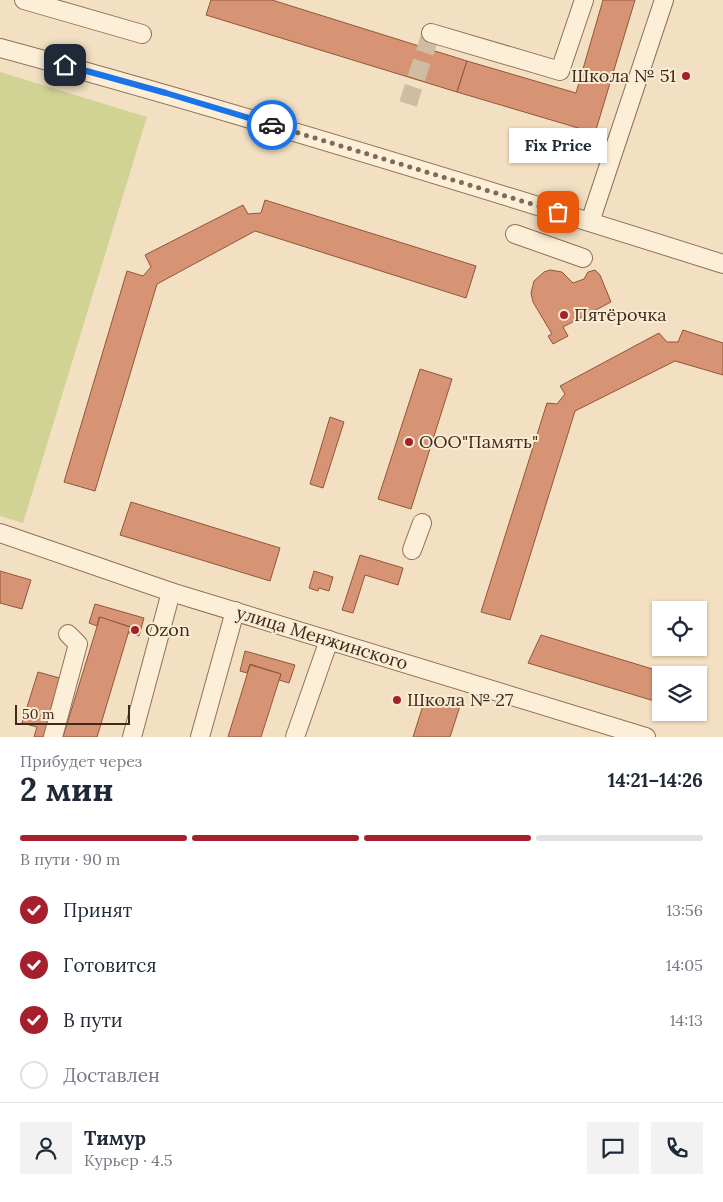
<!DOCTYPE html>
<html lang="ru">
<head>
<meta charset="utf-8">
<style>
	body { margin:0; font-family:Lora,serif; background:#f2f2f3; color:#1f2937; height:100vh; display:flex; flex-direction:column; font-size:19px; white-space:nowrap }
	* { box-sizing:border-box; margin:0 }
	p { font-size:16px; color:#747a83 }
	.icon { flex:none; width:28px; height:28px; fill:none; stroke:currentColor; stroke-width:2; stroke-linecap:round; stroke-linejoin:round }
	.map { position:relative; height:737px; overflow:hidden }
	.side { display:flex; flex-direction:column; background:#fff; flex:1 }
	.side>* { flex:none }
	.tools { position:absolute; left:652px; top:601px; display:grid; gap:10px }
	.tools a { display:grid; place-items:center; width:55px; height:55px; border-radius:0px; background:#fff; box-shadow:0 1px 4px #0004; font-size:25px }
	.scale { position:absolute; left:15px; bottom:12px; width:115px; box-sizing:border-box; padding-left:5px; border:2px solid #3e2a1d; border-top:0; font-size:14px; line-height:18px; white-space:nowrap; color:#3e2a1d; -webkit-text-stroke:4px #faebd3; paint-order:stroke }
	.pin { position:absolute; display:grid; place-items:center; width:42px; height:42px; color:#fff; margin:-21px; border-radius:10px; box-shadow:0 2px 8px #0006 }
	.courier { position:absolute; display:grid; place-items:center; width:50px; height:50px; margin:-25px; border:4px solid #1a73e8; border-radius:50%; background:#fff; color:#222; box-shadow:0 1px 6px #0007 }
	.bubble { position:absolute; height:35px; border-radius:0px; background:#fff; box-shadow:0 1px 4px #0004; font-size:16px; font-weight:700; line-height:35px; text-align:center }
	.summary em { font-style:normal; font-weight:700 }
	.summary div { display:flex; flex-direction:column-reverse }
	.summary { display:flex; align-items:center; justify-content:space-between; height:85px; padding:0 20px }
	h1 { font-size:32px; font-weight:700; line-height:38px }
	.bar { display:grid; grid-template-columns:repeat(4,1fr); gap:8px 5px; align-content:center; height:60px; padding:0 20px }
	.bar i { height:6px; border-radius:4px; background:#e0e1e3 }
	.bar .selected { background:#a61f2c }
	.bar p { grid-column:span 4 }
	.line { display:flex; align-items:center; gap:12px; padding:0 20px; border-top:1px solid #e0e1e3 }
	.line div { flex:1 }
	.round { display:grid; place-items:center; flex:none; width:52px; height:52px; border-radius:0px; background:#f2f2f3 }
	ol { padding:0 20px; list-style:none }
	li { display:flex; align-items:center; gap:15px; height:55px }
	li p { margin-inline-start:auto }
	li .icon { padding:5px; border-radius:50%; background:#a61f2c; color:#fff; stroke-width:4 }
	li:last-child { color:#747a83 }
	li i { width:28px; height:28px; border:2px solid #e0e1e3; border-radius:50% }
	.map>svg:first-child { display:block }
</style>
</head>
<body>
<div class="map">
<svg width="723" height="737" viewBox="0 0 723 737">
	<rect width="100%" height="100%" fill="#f3e0c2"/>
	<!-- green -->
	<path fill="#d1d395" d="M0 72 147 117 23 523 0 516Z"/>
	<!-- building -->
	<g fill="#d69474" stroke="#925539">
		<path d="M211 0H272L467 61 457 92 206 15Z"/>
		<path d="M603 0H635L595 133 457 92 467 61 576 93Z"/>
		<path d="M265 200 476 266 466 298 255 231 157 284 95 491 64 482 127 271 143 276 151 267 145 255 243 205 248 214 261 213Z"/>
		<path d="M550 270 562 272 573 283 584 279 588 272 595 270 600 275 611 302 563 327 568 336 553 344 548 336 552 334 533 302 531 293 534 281 544 272Z"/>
		<path d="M683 330 723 343V375L675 361 575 411 510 620 481 612 547 403 557 404 565 394 560 386 659 333 667 342H678Z"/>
		<path d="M420 369 452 379 411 509 378 499Z"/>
		<path d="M330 417 344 422 323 488 310 484Z"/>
		<path d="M131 502 280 548 270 581 120 535Z"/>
		<path d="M360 555 403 568 398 585 365 575 353 613 342 610Z"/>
		<path d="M0 571 31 580 22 609 0 603Z"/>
		<path d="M314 571 333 577 329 591 319 588 318 591 309 588Z"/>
		<path d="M95 604 144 618 139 636 129 633 131 627 99 617 97 626 89 623Z"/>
		<path d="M100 617 130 627 97 737H63Z"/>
		<path d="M541 635 672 675H661V703L528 663Z"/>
		<path d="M245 651 295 665 289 683 279 680 281 674 250 664 247 673 240 671Z"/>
		<path d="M250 665 281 674 261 737H228Z"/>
		<path d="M38 672 63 679 45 737H34L37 727 22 723Z"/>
		<path d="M426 696 460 706 450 737H413Z"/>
	</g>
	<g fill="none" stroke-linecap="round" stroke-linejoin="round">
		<!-- minor-tunnel -->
		<path stroke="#cfbca1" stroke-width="18" stroke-dasharray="18 9" stroke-linecap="butt" d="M408 104 431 33"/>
		<defs>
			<g id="minor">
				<path d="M24 0 142 34"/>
				<path d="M431 33 560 71 584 0"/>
				<path d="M0 48C243 114 483 188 723 264"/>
				<path d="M590 222 664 0"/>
				<path d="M515 234 583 258"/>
				<path d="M0 533 171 592 646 737"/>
				<path d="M412 550 422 523"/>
				<path d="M53 737 78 644 68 634"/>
				<path d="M132 737 171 592"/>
				<path d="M200 737 235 611"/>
				<path d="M295 737 329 640"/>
			</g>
		</defs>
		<!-- minor casing -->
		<use href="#minor" stroke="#907057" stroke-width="20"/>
		<!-- minor -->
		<use href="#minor" stroke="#fdeed7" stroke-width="18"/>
	</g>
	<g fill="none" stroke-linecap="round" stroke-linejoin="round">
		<!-- done -->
		<path stroke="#7d6a57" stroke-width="5" stroke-dasharray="0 9" d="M272 125 558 212"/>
		<!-- route -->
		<path stroke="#1a73e8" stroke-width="6" d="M65 65 166 93 272 125"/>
	</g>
	<!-- markers -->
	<g fill="#a61f2c" stroke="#faebd3" stroke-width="2">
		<circle cx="686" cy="76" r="5"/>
		<circle cx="564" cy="315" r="5"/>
		<circle cx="409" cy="442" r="5"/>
		<circle cx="135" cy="630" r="5"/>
		<circle cx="397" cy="700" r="5"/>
	</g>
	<g text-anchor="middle" stroke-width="4" stroke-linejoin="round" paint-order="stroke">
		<!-- poi labels -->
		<g font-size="18" fill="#3e2a1d" stroke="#faebd3" text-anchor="start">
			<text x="676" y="82" text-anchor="end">Школа № 51</text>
			<text x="574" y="321">Пятёрочка</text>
			<text x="419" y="448">ООО"Память"</text>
			<text x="145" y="636">Ozon</text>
			<text x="407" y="706">Школа № 27</text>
		</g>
		<!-- street labels -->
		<g font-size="18" fill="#3e2a1d" stroke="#faebd3">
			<text transform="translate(322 638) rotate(17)" y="6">улица Менжинского</text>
		</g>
	</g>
</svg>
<div class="tools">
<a><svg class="icon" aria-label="locate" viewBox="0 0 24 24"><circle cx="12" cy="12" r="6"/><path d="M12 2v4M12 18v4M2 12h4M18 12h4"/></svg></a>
<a><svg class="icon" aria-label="layers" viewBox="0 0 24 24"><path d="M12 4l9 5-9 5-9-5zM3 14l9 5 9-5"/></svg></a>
</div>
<div class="scale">50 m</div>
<div class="pin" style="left:558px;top:212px;background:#ea580c"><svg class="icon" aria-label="bag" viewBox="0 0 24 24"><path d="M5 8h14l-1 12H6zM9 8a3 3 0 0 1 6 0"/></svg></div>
<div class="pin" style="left:65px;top:65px;background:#1f2937"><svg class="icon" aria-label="home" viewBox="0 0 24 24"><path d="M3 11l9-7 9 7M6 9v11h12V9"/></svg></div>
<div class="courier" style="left:272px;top:125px"><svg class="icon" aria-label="car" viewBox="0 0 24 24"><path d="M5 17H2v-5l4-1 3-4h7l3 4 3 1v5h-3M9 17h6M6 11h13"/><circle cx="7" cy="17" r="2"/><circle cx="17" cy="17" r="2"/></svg></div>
<div class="bubble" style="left:509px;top:128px;width:98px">Fix Price</div>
</div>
<section class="side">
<div class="summary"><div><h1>2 мин</h1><p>Прибудет через</p></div><em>14:21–14:26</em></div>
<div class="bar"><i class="selected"></i><i class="selected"></i><i class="selected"></i><i></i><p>В пути · 90 m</p></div>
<ol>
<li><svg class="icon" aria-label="check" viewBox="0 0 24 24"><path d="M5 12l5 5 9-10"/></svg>Принят<p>13:56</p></li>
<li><svg class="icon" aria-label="check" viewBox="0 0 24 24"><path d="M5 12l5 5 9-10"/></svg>Готовится<p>14:05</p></li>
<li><svg class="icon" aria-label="check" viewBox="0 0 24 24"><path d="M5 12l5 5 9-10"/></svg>В пути<p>14:13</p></li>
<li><i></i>Доставлен</li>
</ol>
<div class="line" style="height:90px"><a class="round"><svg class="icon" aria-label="person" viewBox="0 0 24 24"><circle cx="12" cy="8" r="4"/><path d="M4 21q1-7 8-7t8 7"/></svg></a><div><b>Тимур</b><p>Курьер · 4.5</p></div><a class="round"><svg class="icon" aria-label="chat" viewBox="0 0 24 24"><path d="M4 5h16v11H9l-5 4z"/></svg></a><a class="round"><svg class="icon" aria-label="phone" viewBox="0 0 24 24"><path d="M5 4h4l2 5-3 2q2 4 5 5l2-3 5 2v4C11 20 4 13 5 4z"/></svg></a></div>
</section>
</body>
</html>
